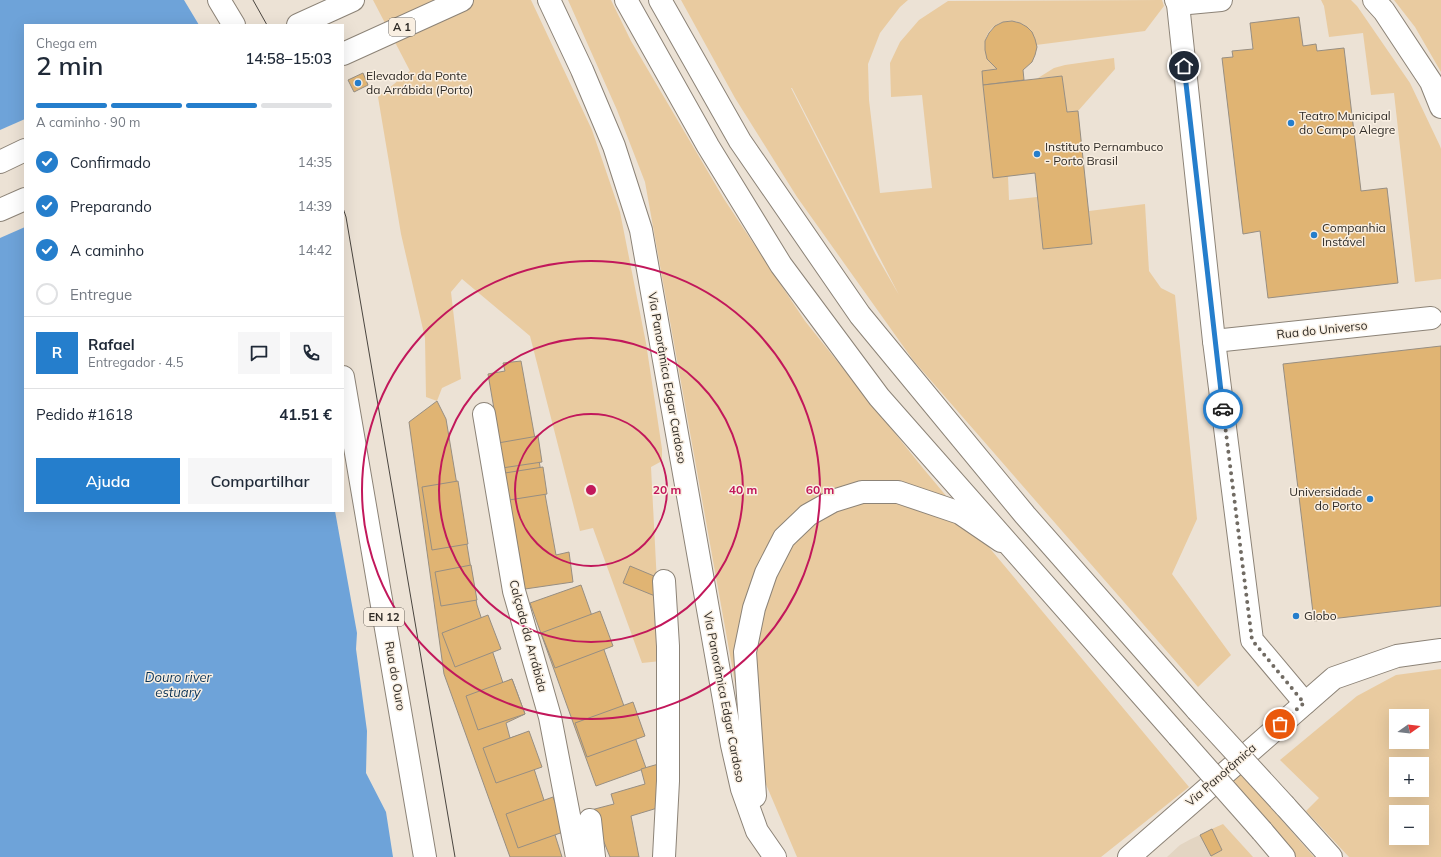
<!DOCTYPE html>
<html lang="pt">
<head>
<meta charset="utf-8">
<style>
	body { margin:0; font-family:Mulish,sans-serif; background:#f6f6f7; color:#1f2937; height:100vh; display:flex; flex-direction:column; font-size:15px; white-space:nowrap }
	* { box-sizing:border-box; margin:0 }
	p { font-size:13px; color:#747a83 }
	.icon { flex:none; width:22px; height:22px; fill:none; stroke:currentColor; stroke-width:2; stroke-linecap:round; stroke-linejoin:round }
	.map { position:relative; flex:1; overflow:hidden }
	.sheet { position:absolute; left:24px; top:24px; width:320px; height:488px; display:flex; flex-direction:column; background:#fff; border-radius:0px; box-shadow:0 4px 16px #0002 }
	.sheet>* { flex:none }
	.needle { width:26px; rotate:76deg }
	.controls { position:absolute; left:1389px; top:709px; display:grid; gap:8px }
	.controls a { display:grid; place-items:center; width:40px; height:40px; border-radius:0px; background:#fff; box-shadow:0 4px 16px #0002; font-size:20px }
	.pin { position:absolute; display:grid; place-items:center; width:34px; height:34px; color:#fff; margin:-17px; border:2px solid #fff; border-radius:50%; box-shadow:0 1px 4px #0007 }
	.courier { position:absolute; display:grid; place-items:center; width:40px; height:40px; margin:-20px; border:3px solid #257ecc; border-radius:50%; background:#fff; color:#222; box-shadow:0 1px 5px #0007 }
	.headline em { font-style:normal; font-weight:600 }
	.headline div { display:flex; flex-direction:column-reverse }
	.headline { display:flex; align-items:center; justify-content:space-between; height:68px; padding:0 12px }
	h1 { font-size:26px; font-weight:600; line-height:30px }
	.bar { display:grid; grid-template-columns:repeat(4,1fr); gap:6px 4px; align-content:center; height:48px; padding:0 12px }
	.bar i { height:5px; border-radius:3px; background:#e0e1e3 }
	.bar .selected { background:#257ecc }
	.bar p { grid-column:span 4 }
	.line { display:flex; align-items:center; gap:10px; padding:0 12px; border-top:1px solid #e0e1e3 }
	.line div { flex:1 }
	.round { display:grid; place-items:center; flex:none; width:42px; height:42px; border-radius:0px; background:#f6f6f7 }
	ol { padding:0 12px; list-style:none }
	li { display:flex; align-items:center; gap:12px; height:44px }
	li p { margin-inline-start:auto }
	li .icon { padding:4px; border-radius:50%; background:#257ecc; color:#fff; stroke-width:4 }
	li:last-child { color:#747a83 }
	li i { width:22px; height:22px; border:2px solid #e0e1e3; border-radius:50% }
	.button { display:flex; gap:8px; margin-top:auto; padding:8px 12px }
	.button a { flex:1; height:46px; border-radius:0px; background:#257ecc; color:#fff; font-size:16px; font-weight:600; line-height:46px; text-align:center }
	.button a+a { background:#f6f6f7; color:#1f2937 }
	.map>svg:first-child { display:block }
</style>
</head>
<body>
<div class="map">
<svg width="1441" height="857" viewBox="0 0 1441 857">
	<rect width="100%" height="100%" fill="#ece2d5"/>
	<!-- built -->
	<path fill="#e3d5c2" d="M1219 826 1246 857H1167L1180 845 1191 839 1200 835 1209 837 1212 829Z"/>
	<!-- green -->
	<g fill="#e9cba0" fill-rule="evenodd">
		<path d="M373 0H531L592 130 620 212 646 343 662 449V461L651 467 661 661 642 663 593 528 580 531 530 336 462 279 451 292 461 379 442 388 437 401 426 397 425 338 401 234 378 97 410 71Z"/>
		<path d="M568 0H611L631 41 724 199 805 321 922 467 1189 787 1101 857H797L744 733 645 182 617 110Z"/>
		<path d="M681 0H908L900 7 880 33 868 64 869 100 880 193 932 188 922 95 891 97 890 63 900 42 919 20 948 1 1162 0 1164 6 1145 31 1036 45C1034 29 1019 17 1003 22 980 29 980 55 997 69L982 71 983 85 993 177 1008 176 1009 200 1037 197 1043 249 1092 244 1089 211 1145 204 1149 271 1161 288 1175 295 1197 519 1172 574 1231 655 1198 687 913 360 797 197 735 98ZM791 88H792L899 295 876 255Z"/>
		<path d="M1321 0H1351L1357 6 1410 83 1440 146 1441 149V279L1415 282 1394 93 1371 95 1363 33 1329 37 1324 6Z"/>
		<path d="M1394 0H1441V72L1415 27Z"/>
		<path d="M1114 58 1115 69 1078 111 1067 112 1062 76 1038 78 1054 68 1065 65Z"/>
		<path d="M1441 669V857H1349L1306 811 1319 798 1280 760 1357 696 1396 675ZM1396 716H1422V742H1396ZM1396 764H1422V790H1396ZM1396 812H1422V838H1396Z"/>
		<path d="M1238 770 1314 857H1295L1243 796 1227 779Z"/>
		<path d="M1223 824 1253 857H1211V856L1222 850 1212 829Z"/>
	</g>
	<!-- water -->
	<path fill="#6ea3d9" d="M0 0H184L199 25H25V511H335L357 633 356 649 367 731 366 773 386 812 393 857H0Z"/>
	<!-- pier -->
	<path fill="#ece2d5" d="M25 119V227L0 238V130Z"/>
	<!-- building -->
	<g fill="#e0b473" stroke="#978e82">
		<path d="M1299 17 1303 46 1316 44 1317 51 1344 48 1361 191 1387 188 1398 283 1268 298 1260 231 1243 234 1222 58 1233 57 1232 51 1253 49 1250 23Z"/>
		<path d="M1012 21 1020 23 1027 27 1032 32 1035 39 1037 47 1035 55 1032 62 1023 70 1024 80 983 85 982 71 997 69 987 59 985 50V41L989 33 995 26 1003 22Z"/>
		<path d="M363 73 368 85 354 92 348 80Z"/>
		<path d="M1062 76 1067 112 1078 111 1092 244 1043 249 1035 173 993 178 983 85Z"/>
		<path d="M1441 346V606L1314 621 1283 364Z"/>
		<path d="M521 361 556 555 569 552 573 582 525 589 488 374 505 371 503 363Z"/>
		<path d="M437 401 446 419 477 605 503 683 512 679 525 714 506 723 510 738 523 734 562 857H510L444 674 409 422Z"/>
		<path d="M538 436 542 462 502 468 498 443Z"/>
		<path d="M543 467 547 494 509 500 505 473Z"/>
		<path d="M458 481 468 544 432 550 422 487Z"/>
		<path d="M471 565 477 600 441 606 435 572Z"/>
		<path d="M630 566 654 576 655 596 623 583Z"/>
		<path d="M581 585 646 768 596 786 530 603Z"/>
		<path d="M600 611 613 646 555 668 541 633Z"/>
		<path d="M488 615 501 649 455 667 442 633Z"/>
		<path d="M512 679 525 714 478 730 466 696Z"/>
		<path d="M633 702 645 736 587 757 575 723Z"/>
		<path d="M529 731 542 767 496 783 483 748Z"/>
		<path d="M662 763 664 806 631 816 639 857H610L591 810 614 804 611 794 645 784 641 769Z"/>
		<path d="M553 797 566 831 518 848 506 814Z"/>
		<path d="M1212 829 1222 850 1211 856 1200 835Z"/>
	</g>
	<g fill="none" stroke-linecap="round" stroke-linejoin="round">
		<defs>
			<g id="minor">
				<path d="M549 0 582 70 614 146 641 230 732 745 742 789 757 831 775 857"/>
				<path d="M1176 0 1178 4 1214 341 1252 640 1305 703"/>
				<path d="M1178 4 1221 0"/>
				<path d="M1214 341 1431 318"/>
				<path d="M484 414 514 591 550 717 577 857"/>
				<path d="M755 796 745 652 754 608 766 573 784 538 808 515 833 501 862 492H898L960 513 1001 541"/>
				<path d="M590 820 594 857"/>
				<path d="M664 857 668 781V646L664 581"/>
				<path d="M1129 857 1334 678 1397 656 1441 650"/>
			</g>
			<g id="major">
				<path d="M219 0 234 25"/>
				<path d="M343 377 425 857"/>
			</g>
			<g id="highway">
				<path d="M626 0 708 146 781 265 879 397 1178 736"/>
				<path d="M660 0 740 141 860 315 1025 515 1197 710"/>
				<path d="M1374 0 1384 11 1431 82 1441 107"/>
				<path d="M298 25 353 0"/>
				<path d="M343 54 462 0"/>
				<path d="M0 162 25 150"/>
				<path d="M0 210 25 199"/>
				<path d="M1285 806 1331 857"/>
				<path d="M1262 831 1284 857"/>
			</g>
		</defs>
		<!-- minor casing -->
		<use href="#minor" stroke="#8c8377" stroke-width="24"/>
		<!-- major casing -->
		<use href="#major" stroke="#8c8377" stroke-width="24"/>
		<!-- highway casing -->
		<use href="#highway" stroke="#8c8377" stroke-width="24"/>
		<!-- minor -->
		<use href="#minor" stroke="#fff" stroke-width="22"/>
		<!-- major -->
		<use href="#major" stroke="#fff" stroke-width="22"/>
		<!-- highway -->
		<use href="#highway" stroke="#fff" stroke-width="22"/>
		<!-- tram -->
		<g stroke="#4a453f" stroke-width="1">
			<path d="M253 0 267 25"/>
			<path d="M343 208 346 217 455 857"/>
		</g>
		<defs>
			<g id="highway-bridge">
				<path d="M1197 710 1285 806"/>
				<path d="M1178 736 1262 831"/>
			</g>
		</defs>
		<!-- highway-bridge casing -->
		<use href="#highway-bridge" stroke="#8c8377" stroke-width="24" stroke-linecap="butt"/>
		<!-- highway-bridge -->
		<use href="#highway-bridge" stroke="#fff" stroke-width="22"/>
	</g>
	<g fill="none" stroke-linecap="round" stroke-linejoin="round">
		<!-- done -->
		<path stroke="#716b63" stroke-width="4" stroke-dasharray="0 7.2" d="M1223 409 1252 640 1304 703 1280 724"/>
		<!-- route -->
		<path stroke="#257ecc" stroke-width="5" d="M1184 66 1223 409"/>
	</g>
	<!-- distance rings -->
	<g fill="none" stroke="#c2185b" stroke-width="2">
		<circle cx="591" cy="490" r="76"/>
		<circle cx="591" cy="490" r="152"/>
		<circle cx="591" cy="490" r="229"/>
	</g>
	<!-- markers -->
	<g fill="#257ecc" stroke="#f9efe2" stroke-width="1.5">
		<circle cx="358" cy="83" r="4"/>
		<circle cx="1291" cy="123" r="4"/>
		<circle cx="1037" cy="154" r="4"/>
		<circle cx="1314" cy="235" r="4"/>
		<circle cx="1370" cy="499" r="4"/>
		<circle cx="1296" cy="616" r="4"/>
	</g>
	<g text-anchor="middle" stroke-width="3" stroke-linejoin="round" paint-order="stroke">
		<!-- shield labels -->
		<g fill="#f9efe2" stroke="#6c665e" stroke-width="1">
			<rect x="389" y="18" width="26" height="18" rx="3"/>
			<rect x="364" y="608" width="40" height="18" rx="3"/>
		</g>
		<g font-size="11" font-weight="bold" fill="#2f2b26">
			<text x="402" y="31">A 1</text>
			<text x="384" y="621">EN 12</text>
		</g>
		<!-- poi labels -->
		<g font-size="12" fill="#2f2b26" stroke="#f9efe2" text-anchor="start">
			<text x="366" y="80">Elevador da Ponte<tspan x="366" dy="14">da Arrábida (Porto)</tspan></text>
			<text x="1299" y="120">Teatro Municipal<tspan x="1299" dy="14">do Campo Alegre</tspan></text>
			<text x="1045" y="151">Instituto Pernambuco<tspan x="1045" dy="14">- Porto Brasil</tspan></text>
			<text x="1322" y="232">Companhia<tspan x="1322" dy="14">Instável</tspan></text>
			<text x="1362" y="496" text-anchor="end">Universidade<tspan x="1362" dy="14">do Porto</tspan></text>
			<text x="1304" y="620">Globo</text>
		</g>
		<!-- street labels -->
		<g font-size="12" fill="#2f2b26" stroke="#f9efe2">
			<text transform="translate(1322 330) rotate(-6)" y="4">Rua do Universo</text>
			<text transform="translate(667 378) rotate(80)" y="4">Via Panorâmica Edgar Cardoso</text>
			<text transform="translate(528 636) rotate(75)" y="4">Calçada da Arrábida</text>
			<text transform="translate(395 676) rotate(80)" y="4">Rua do Ouro</text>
			<text transform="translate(724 697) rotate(79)" y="4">Via Panorâmica Edgar Cardoso</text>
			<text transform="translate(1221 775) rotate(-41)" y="4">Via Panorâmica</text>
		</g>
		<!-- water labels -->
		<g font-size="13" font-style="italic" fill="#093255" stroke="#f9efe2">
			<text x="178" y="682">Douro river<tspan x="178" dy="15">estuary</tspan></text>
		</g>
	</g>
	<circle cx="591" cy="490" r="6" fill="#c2185b" stroke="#f9efe2" stroke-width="2"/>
	<g font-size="12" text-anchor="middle" font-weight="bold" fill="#c2185b" stroke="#f9efe2" stroke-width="3" stroke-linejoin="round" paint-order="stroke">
		<text x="667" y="494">20 m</text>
		<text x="743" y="494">40 m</text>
		<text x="820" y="494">60 m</text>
	</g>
</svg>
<div class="controls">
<a><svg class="needle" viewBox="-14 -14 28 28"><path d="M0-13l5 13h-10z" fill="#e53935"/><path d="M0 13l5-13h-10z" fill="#747a83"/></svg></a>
<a>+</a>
<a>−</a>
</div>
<div class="pin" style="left:1280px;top:724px;background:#ea580c"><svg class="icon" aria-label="bag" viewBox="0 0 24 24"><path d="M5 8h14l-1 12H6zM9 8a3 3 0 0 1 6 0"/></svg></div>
<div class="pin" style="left:1184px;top:66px;background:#1f2937"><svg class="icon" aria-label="home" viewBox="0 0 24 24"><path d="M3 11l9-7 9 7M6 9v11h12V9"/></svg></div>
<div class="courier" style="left:1223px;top:409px"><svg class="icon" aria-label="car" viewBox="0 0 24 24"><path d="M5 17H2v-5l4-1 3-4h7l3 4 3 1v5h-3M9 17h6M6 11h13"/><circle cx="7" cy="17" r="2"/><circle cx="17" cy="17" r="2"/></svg></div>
<section class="sheet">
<div class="headline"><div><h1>2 min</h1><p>Chega em</p></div><em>14:58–15:03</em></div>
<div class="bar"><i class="selected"></i><i class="selected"></i><i class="selected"></i><i></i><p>A caminho · 90 m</p></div>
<ol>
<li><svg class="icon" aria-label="check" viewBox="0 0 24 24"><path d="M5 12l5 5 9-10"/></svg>Confirmado<p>14:35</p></li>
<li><svg class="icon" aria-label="check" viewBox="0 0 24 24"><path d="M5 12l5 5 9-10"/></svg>Preparando<p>14:39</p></li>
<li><svg class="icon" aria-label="check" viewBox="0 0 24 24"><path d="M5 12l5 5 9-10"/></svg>A caminho<p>14:42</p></li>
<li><i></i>Entregue</li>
</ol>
<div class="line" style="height:72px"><b class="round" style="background:#257ecc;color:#fff">R</b><div><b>Rafael</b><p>Entregador · 4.5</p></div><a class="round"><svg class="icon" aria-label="chat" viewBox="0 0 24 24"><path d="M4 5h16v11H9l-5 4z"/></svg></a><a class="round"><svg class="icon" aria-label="phone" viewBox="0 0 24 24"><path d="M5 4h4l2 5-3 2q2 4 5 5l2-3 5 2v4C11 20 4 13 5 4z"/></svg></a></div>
<div class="line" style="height:52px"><div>Pedido #1618</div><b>41.51 €</b></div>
<div class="button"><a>Ajuda</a><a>Compartilhar</a></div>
</section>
</div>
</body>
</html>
